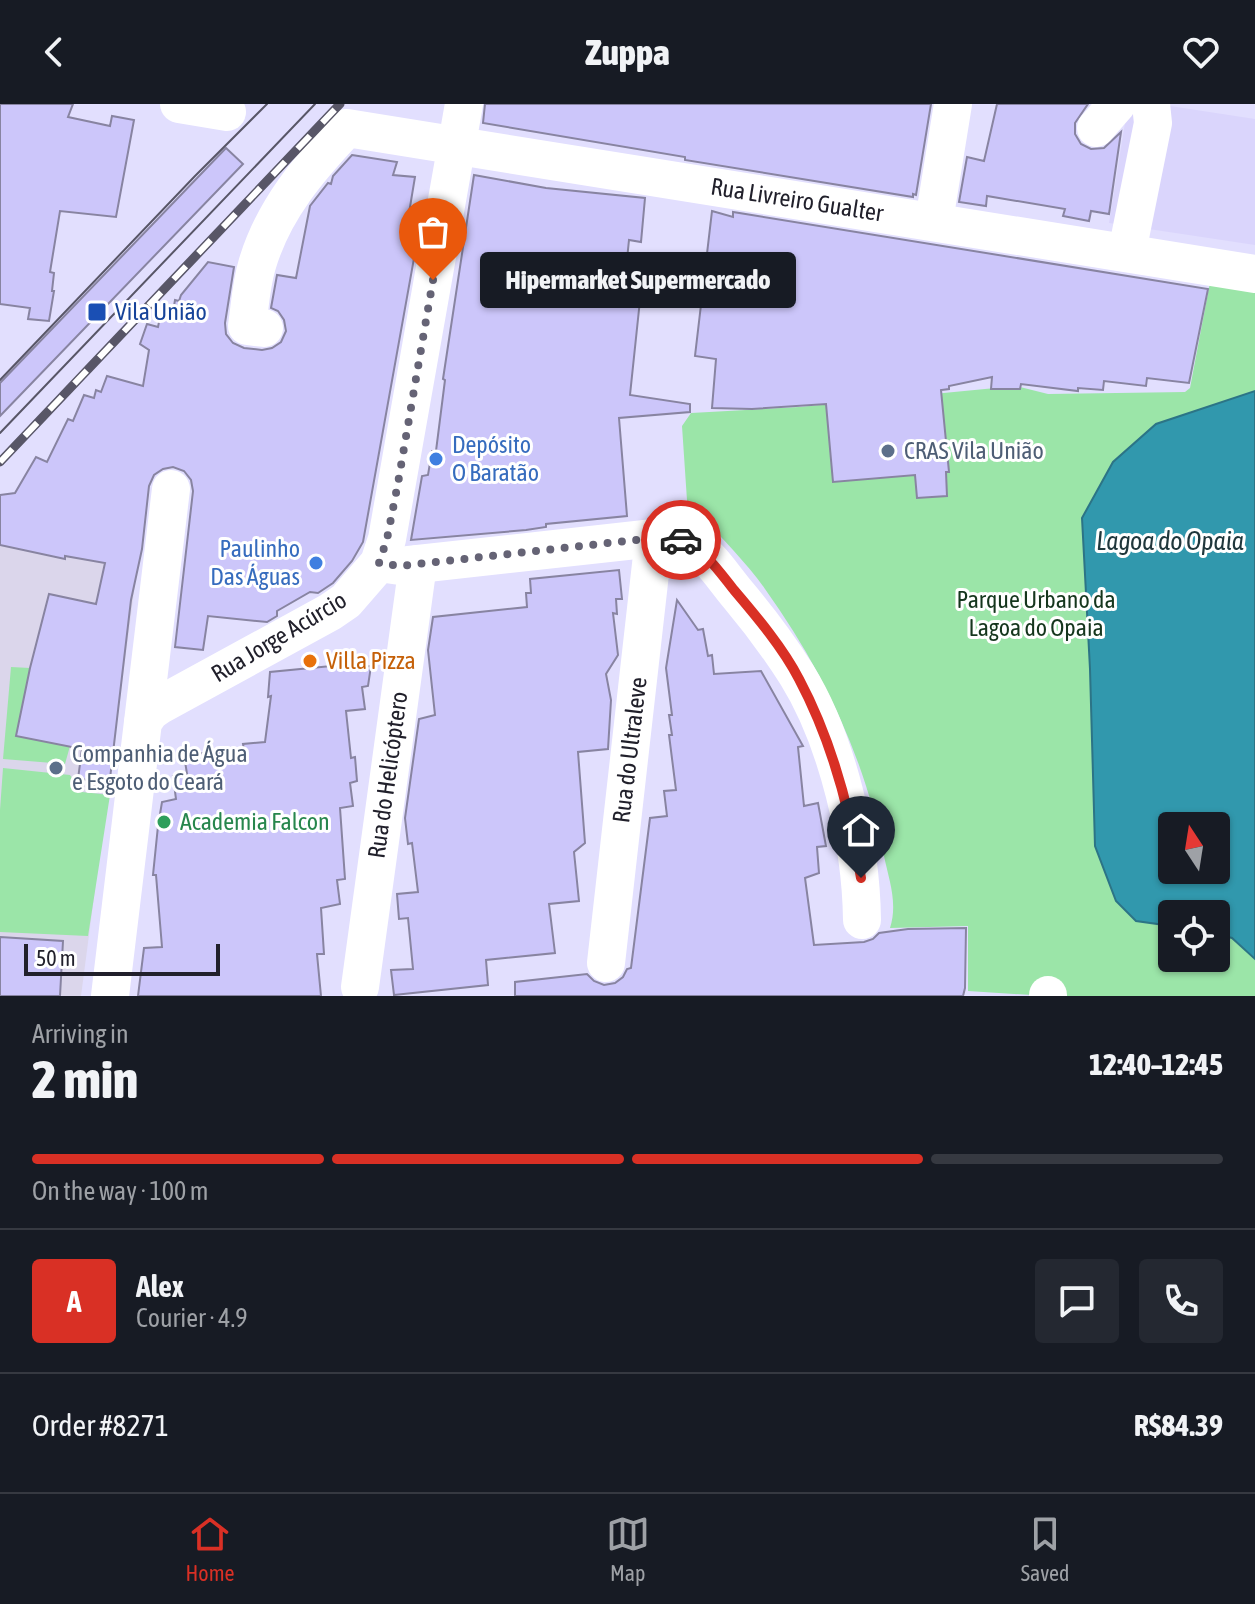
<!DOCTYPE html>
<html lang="en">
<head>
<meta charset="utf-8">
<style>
	body { margin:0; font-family:"Asap Condensed",sans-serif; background:#242831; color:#f1f3f6; height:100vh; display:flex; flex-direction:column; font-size:30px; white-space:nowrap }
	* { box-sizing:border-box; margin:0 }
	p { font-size:26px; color:#9ea1a6 }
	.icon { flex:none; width:44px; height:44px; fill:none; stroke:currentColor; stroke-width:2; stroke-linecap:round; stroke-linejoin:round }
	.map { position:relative; height:892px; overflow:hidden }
	.side { display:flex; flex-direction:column; background:#171b24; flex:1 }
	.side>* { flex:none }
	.needle { width:52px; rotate:348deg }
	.fabs { position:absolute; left:1158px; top:708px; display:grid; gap:16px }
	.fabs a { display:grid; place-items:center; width:72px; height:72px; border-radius:8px; background:#171b24; box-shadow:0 2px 6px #0004; font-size:40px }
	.scale { position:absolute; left:24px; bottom:20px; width:196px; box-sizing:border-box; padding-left:8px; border:4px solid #21202b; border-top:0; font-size:22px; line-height:28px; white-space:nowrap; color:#21202b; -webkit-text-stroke:6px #fff; paint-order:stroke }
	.pin { position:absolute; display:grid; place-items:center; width:68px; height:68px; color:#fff; margin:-82px -34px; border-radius:50% 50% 50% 0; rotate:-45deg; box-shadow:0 0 8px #0007 }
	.pin .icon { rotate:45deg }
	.courier { position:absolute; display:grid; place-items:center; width:80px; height:80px; margin:-40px; border:6px solid #d93025; border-radius:50%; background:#fff; color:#222; box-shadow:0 2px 10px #0007 }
	.bubble { position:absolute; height:56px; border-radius:8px; background:#171b24; box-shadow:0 2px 6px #0004; font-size:26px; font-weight:800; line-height:56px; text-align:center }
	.head em { font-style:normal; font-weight:800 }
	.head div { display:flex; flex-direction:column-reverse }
	.head { display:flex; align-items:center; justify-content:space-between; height:136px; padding:0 32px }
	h1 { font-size:52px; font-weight:800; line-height:60px }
	.bar { display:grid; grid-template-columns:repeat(4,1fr); gap:12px 8px; align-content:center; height:96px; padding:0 32px }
	.bar i { height:10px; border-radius:6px; background:#363941 }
	.bar .current { background:#d93025 }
	.bar p { grid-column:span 4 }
	.line { display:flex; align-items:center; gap:20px; padding:0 32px; border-top:2px solid #363941 }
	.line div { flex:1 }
	.round { display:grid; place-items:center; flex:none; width:84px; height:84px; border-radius:8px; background:#242831 }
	header { display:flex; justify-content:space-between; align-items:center; height:104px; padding:0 32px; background:#171b24; font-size:36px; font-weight:800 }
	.dock { display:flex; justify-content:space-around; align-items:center; height:112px; border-top:2px solid #363941; background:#171b24; font-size:22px; color:#9ea1a6 }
	.dock a { display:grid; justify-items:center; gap:4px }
	.dock .current { color:#d93025 }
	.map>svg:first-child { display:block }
</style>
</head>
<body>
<header><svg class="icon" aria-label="back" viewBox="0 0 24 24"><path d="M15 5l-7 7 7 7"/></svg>Zuppa<svg class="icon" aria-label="heart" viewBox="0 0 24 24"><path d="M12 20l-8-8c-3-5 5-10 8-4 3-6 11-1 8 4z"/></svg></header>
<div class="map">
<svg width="1255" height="892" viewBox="0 0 1255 892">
	<rect width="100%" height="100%" fill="#e2dffe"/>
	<!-- commercial -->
	<path fill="#dbd6eb" d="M0 440 137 465 81 892H0Z"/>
	<!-- built -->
	<path fill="#dad5fc" d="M1128 0H1157L1255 15V141L1109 119Z"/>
	<!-- green -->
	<g fill="#9be5a8" fill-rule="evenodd">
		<path d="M1211 173 1255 174V892H1048L968 887V822L890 824C898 799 889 776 884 752 865 654 823 566 765 485 747 459 722 435 701 411H688L682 322 691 309 799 303 1016 282 1048 290 1185 288 1190 284ZM1172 722H1216V766H1172ZM1172 810H1216V854H1172Z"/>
		<path d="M11 563 30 564 17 631 70 642 65 660 3 655Z"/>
		<path d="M3 664 70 671 82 688 110 691 88 832 0 828V706Z"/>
	</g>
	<!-- water -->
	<path fill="#3198ad" stroke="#2c7486" stroke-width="2" fill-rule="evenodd" d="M1255 287V855L1232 834 1216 830V810H1172V822L1136 817 1116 797 1095 742 1090 565 1082 414 1113 358 1156 320ZM1172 722H1216V766H1172Z"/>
	<!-- building -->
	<g fill="#ccc6fa" stroke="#8884a1" stroke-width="2">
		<path d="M0 0H73L68 13 110 22 112 12 134 16 116 113 60 107 50 168 54 169 52 187H54L49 217 28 215 30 204 0 200Z"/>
		<path d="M485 0H931L916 91 913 90V93L685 56V53L483 19Z"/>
		<path d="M997 0H1088L1075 19V30L1081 40 1091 45 1104 44 1121 28 1109 110 1091 107 1089 117 1063 112 1065 105 987 92 986 102 959 98 967 53 984 57Z"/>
		<path d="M226 44 243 60 0 312V279Z"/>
		<path d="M352 51 397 58 393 71 415 73 409 109 414 110 411 130 418 132 363 438 352 457 333 479 318 489 310 488 277 507V512L267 518 208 512 203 546 175 543 193 387 191 376 184 367 173 363 163 365 154 371 149 382 142 445 131 496 109 683 87 680V676L78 675 82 645 16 632 30 564 49 490 96 500 105 459 65 452V455L0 441V391L15 389 36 353 47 358 68 315 73 317 84 291 94 294 96 286 101 288 107 272 143 282 149 246 140 240 147 220 158 223 160 213 164 214 165 207 173 208 175 196 179 197 181 191 208 158 234 163 225 219 226 230 233 239 244 244 262 246 272 244 281 238 286 227 284 216 278 207 271 204 277 171 296 174 310 102 328 79 331 80 333 72Z"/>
		<path d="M474 71 546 84 645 94 641 138 629 136 625 175 642 177 630 291 690 300V308L619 314 627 412 546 420V423L526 426 411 436 422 372 428 371 432 347H436L445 276 443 275Z"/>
		<path d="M712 107 733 113V108L1208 185 1189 279 1147 274 1146 282 1104 277 1103 286 1078 284V287L1021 280 1020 285H991L992 273 949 282V285L941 286 949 368H946L947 392 917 394 915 371 833 378 826 300 752 305 712 304 716 255 695 252Z"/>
		<path d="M619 466 622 495H616L617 510 613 509 618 551 606 570 611 596 608 645 578 648 585 739 574 748 579 797 549 800 555 849 486 856 488 881 394 891 391 866 413 865 408 814 399 815 397 790 418 788 412 739 408 740 405 714 419 615 435 611 428 546 433 513 527 503 526 489H531L530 475Z"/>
		<path d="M677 496 698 526 703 525 708 552 712 551 714 570 761 567 803 642 798 643 804 702 818 699 826 742 817 743 819 769 805 774 814 841 864 838 873 835 879 829 908 825 966 824 965 884 963 892H515V878L587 870 594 877 604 881 615 879 623 873 627 865 631 864 650 714 667 712 664 687 676 686 669 631H672L669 611H672L666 564Z"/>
		<path d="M362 559 363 563 371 562 368 582 362 583 365 605 346 607 351 654 355 653 357 677 350 679 353 702 340 704 345 775 337 776 340 800 321 804 324 850H317L321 892H138L144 844 162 843 156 771H153L158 722 162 698 176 695 173 672 187 670 184 651 244 645 243 640 265 638 271 592 268 593 270 568Z"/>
		<path d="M0 833 63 837 60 892H0Z"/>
	</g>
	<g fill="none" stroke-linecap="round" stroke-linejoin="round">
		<!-- minor -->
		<g stroke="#fff" stroke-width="38">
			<path d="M179 0 227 8"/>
			<path d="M1096 24 1117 0"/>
			<path d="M934 117 953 0"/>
			<path d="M1127 148 1153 19 1151 0"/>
			<path d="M264 224 247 222C250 202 251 181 257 161 273 106 309 64 347 24L1255 170"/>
			<path d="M379 459 400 462 418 460 654 434C705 437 709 456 739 492 760 517 780 544 797 571 838 637 861 739 862 816"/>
			<path d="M143 618 171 385"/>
			<path d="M606 859 654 434"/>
			<path d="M360 883 418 460"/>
			<path d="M110 892 143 618 150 608 160 601 330 508 346 497 379 459 387 435 464 0"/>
			<path d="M1048 892V891"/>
		</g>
		<!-- tram -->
		<g stroke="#585667" stroke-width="2">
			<path d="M0 276 195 72 267 0"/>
			<path d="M0 329 315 0"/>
		</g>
		<defs>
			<path id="rail" d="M0 358 340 0"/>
		</defs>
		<!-- rail casing -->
		<use href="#rail" stroke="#585667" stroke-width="9"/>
		<!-- rail -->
		<use href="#rail" stroke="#fff" stroke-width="6" stroke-dasharray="18" stroke-linecap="butt"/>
	</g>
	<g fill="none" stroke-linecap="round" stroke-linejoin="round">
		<!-- done -->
		<path stroke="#656375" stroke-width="8" stroke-dasharray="0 14.4" d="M433 176 398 379 387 435 379 459 400 462 418 460 654 434 681 436"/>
		<!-- route -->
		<path stroke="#d93025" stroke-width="10" d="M681 436C705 446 718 466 734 486 757 513 783 544 799 575 832 637 850 705 861 774"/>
	</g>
	<!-- markers -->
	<rect fill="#1a4fb4" stroke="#fff" stroke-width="3" x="87" y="198" width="20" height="20" rx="4"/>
	<g fill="#5c6f8a" stroke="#fff" stroke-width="3">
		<circle cx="888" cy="347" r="8"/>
		<circle cx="56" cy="664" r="8"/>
	</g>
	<g fill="#3f7fe0" stroke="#fff" stroke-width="3">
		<circle cx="436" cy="355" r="8"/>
		<circle cx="316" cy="459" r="8"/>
	</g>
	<circle fill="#e8710a" stroke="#fff" stroke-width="3" cx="310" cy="557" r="8"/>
	<circle fill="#2e9e5b" stroke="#fff" stroke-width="3" cx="164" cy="718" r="8"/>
	<g text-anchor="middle" stroke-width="6" stroke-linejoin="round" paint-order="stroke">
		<!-- street labels -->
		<g font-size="24" fill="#21202b" stroke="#fff">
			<text transform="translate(797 96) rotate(9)" y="8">Rua Livreiro Gualter</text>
			<text transform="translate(279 533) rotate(-31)" y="8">Rua Jorge Acúrcio</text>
			<text transform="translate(630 646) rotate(-83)" y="8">Rua do Ultraleve</text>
			<text transform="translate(388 671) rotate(-82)" y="8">Rua do Helicóptero</text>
		</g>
		<!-- transit labels -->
		<g font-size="24" fill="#164399" stroke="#fff" text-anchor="start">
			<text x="115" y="216">Vila União</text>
		</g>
		<!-- shop labels -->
		<g font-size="24" fill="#366cbe" stroke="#fff" text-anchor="start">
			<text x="452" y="349">Depósito<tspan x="452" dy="28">O Baratão</tspan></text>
			<text x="300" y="453" text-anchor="end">Paulinho<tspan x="300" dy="28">Das Águas</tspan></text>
		</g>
		<!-- service labels -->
		<g font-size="24" fill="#4e5e75" stroke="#fff" text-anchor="start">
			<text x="904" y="355">CRAS Vila União</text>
			<text x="72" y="658">Companhia de Água<tspan x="72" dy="28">e Esgoto do Ceará</tspan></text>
		</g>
		<!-- park labels -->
		<g font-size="24" fill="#15361d" stroke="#fff">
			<text x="1036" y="504">Parque Urbano da<tspan x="1036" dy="28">Lagoa do Opaia</tspan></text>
		</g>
		<!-- food labels -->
		<g font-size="24" fill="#c56008" stroke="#fff" text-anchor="start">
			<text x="326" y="565">Villa Pizza</text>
		</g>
		<!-- leisure labels -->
		<g font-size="24" fill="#27864d" stroke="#fff" text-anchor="start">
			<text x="180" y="726">Academia Falcon</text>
		</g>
		<!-- water labels -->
		<g font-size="26" font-style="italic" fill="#20373c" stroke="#fff">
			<text x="1170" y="446">Lagoa do Opaia</text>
		</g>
	</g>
</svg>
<div class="fabs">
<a><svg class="needle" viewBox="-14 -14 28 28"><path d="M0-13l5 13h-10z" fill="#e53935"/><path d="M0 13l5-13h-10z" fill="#9ea1a6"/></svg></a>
<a><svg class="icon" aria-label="locate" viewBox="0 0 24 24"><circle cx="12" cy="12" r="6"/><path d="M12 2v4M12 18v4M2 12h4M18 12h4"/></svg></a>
</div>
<div class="scale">50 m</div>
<div class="pin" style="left:433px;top:176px;background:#ea580c"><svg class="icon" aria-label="bag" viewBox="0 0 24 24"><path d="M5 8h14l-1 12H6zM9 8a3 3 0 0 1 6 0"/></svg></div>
<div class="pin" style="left:861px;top:774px;background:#1f2937"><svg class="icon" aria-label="home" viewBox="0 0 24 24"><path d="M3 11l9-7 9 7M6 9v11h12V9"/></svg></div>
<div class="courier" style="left:681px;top:436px"><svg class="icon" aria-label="car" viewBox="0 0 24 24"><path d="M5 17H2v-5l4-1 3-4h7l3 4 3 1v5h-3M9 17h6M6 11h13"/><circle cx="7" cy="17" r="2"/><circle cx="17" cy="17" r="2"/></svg></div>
<div class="bubble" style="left:480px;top:148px;width:316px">Hipermarket Supermercado</div>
</div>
<section class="side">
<div class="head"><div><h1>2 min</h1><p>Arriving in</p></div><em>12:40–12:45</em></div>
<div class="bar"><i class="current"></i><i class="current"></i><i class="current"></i><i></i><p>On the way · 100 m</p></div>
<div class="line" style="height:144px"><b class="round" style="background:#d93025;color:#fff">A</b><div><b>Alex</b><p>Courier · 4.9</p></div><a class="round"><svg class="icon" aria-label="chat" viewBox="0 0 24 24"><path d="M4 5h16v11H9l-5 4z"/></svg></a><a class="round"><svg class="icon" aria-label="phone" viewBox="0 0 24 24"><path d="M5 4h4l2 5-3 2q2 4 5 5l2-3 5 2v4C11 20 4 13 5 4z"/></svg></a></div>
<div class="line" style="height:104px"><div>Order #8271</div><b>R$84.39</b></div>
</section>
<nav class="dock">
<a class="current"><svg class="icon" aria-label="home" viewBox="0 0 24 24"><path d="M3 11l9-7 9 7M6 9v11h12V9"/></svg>Home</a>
<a><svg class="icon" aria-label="map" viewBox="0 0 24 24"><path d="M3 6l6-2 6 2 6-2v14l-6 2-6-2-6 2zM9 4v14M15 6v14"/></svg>Map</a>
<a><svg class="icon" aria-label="saved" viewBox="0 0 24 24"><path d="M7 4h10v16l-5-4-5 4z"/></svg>Saved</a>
</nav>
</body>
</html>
